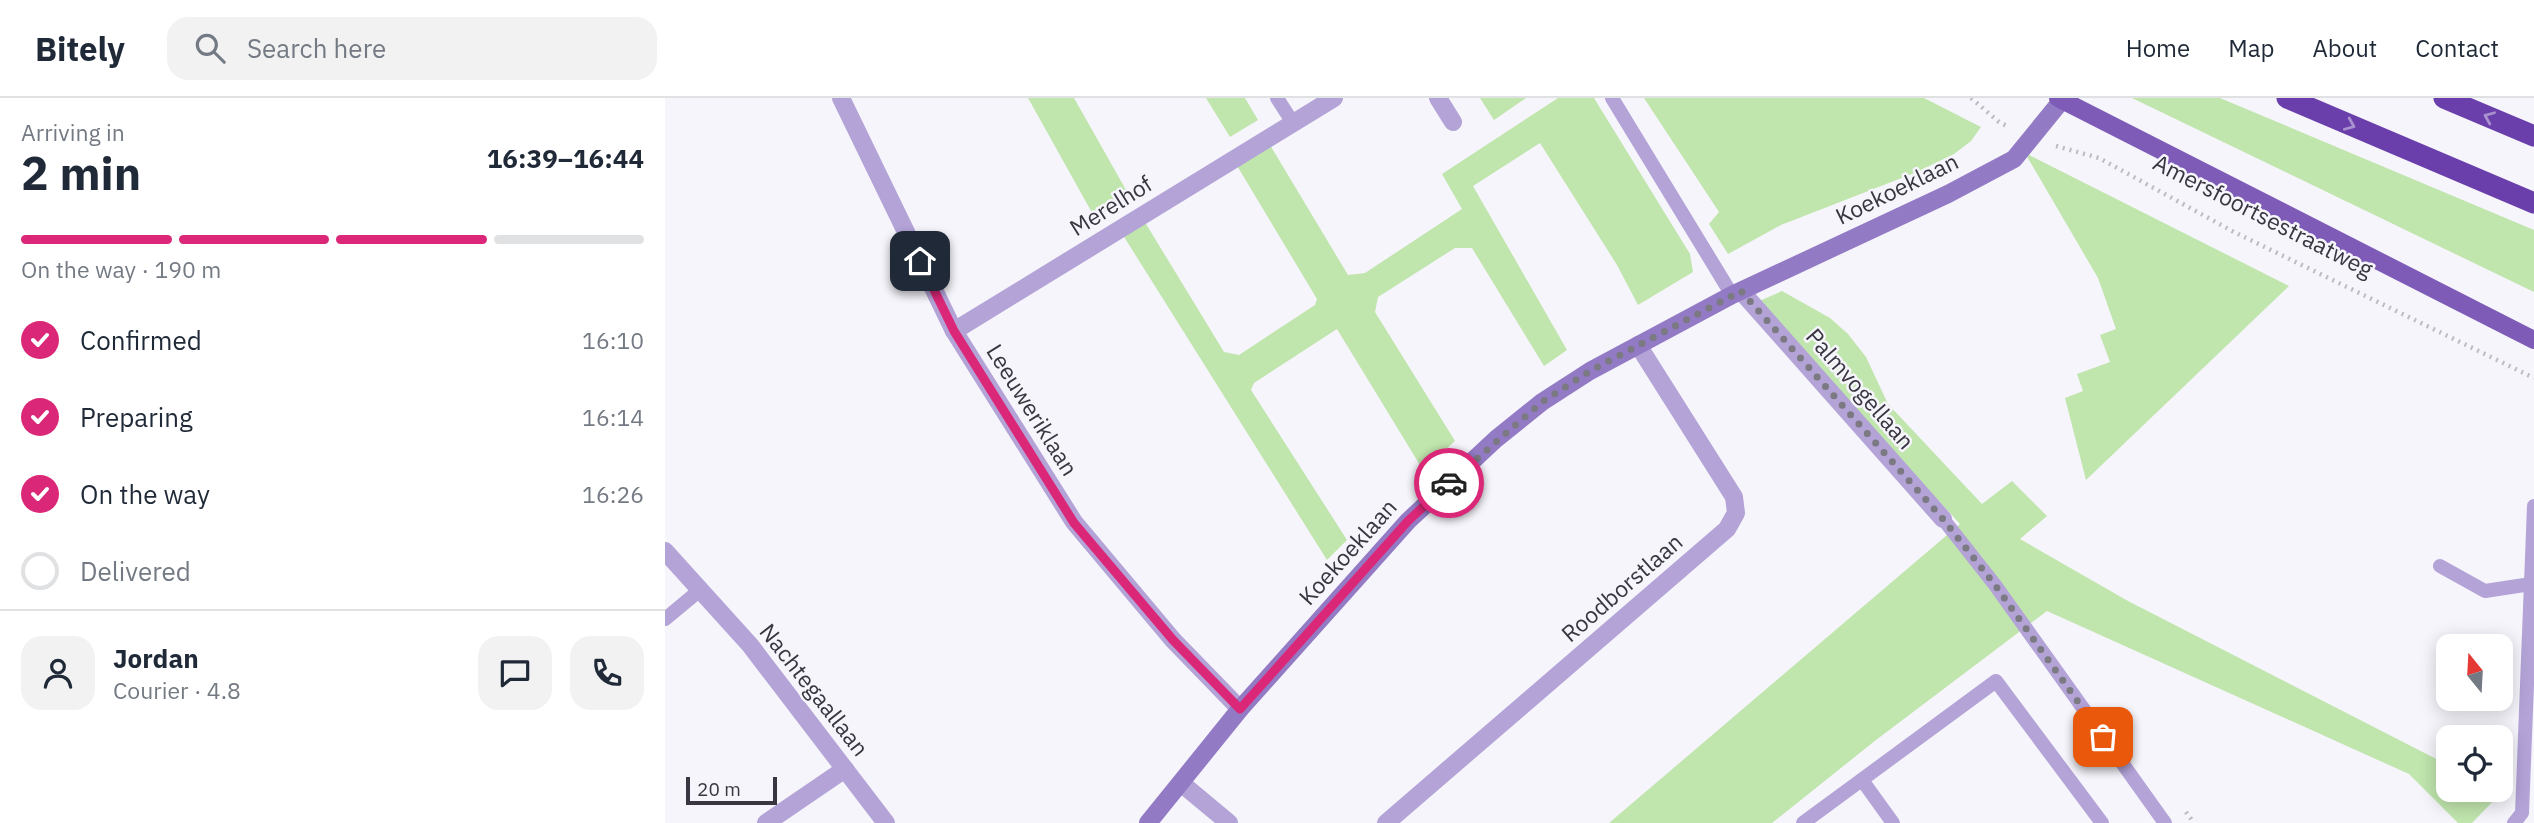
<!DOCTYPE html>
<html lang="en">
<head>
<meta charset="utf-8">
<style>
	body { margin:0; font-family:"IBM Plex Sans",sans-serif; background:#f2f2f3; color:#1f2937; height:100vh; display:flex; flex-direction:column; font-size:26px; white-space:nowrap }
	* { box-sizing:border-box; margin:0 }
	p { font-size:23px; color:#747a83 }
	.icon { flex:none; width:38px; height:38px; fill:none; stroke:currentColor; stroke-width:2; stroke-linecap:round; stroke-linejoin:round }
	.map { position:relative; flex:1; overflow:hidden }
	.details { display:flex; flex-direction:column; background:#fff; width:665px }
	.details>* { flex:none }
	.needle { width:46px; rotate:342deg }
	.tools { position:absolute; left:1771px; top:536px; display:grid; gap:14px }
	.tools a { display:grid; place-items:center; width:77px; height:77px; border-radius:14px; background:#fff; box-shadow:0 4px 18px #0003; font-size:35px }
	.scale { position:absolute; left:21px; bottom:18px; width:91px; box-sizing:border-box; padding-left:7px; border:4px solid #393641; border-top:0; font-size:19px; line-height:24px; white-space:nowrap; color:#393641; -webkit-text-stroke:5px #f6f5fb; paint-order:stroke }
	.pin { position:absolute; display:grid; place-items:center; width:60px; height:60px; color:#fff; margin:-30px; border-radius:14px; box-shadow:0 4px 10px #0006 }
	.courier { position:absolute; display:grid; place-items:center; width:70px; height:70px; margin:-35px; border:5px solid #db2777; border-radius:50%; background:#fff; color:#222; box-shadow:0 2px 9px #0007 }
	.head em { font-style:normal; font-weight:800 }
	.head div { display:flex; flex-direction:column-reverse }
	.head { display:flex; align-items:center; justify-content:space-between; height:119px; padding:0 21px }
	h1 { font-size:46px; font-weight:800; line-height:52px }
	.bar { display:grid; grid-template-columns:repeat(4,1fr); gap:10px 7px; align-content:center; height:84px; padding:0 21px }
	.bar i { height:9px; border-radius:5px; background:#e0e1e3 }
	.bar .current { background:#db2777 }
	.bar p { grid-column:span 4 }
	.line { display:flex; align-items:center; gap:18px; padding:0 21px; border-top:2px solid #e0e1e3 }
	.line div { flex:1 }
	.round { display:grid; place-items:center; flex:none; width:74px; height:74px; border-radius:21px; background:#f2f2f3 }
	ol { padding:0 21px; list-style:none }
	li { display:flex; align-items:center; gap:21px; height:77px }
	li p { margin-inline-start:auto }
	li .icon { padding:7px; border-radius:50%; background:#db2777; color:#fff; stroke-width:4 }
	li:last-child { color:#747a83 }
	li i { width:38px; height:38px; border:4px solid #e0e1e3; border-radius:50% }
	header { display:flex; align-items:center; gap:42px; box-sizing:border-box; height:98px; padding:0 35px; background:#fff; border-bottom:2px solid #e0e1e3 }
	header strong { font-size:33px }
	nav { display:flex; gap:38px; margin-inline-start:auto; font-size:24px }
	.search { width:490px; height:63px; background:#f2f2f3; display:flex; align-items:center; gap:18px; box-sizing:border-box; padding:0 24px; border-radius:21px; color:#747a83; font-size:26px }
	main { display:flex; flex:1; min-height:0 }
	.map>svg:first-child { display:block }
</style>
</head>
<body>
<header>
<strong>Bitely</strong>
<div class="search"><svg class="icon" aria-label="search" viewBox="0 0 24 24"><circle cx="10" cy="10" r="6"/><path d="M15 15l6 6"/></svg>Search here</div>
<nav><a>Home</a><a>Map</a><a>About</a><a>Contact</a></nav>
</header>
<main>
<section class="details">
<div class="head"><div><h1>2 min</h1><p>Arriving in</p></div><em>16:39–16:44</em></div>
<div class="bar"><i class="current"></i><i class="current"></i><i class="current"></i><i></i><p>On the way · 190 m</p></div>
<ol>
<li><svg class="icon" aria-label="check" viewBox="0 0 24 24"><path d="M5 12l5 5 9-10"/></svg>Confirmed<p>16:10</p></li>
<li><svg class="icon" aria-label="check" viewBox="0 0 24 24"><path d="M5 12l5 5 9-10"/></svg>Preparing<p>16:14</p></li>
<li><svg class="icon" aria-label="check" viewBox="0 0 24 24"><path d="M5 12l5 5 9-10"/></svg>On the way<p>16:26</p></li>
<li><i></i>Delivered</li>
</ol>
<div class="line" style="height:126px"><a class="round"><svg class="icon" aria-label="person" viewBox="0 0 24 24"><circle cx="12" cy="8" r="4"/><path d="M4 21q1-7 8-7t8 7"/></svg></a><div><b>Jordan</b><p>Courier · 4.8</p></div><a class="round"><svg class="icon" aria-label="chat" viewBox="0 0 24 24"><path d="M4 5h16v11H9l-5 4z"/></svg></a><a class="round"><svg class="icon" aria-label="phone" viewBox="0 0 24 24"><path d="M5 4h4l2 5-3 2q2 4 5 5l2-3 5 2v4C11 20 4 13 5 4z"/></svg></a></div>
</section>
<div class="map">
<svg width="1869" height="725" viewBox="0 0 1869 725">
	<rect width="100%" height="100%" fill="#f6f5fb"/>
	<!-- green -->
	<g fill="#c0e5ad">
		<path d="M363 0H409L465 99 430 120Z"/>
		<path d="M541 0H580L593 22 565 39Z"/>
		<path d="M815 0H861L829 22Z"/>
		<path d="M893 0H929L1025 156 1028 174 973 207 952 167 875 45 808 88 902 252 879 268 807 150H790L713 199 710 214 790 343 758 372 672 231 589 285 586 292 682 442 662 462 456 134 478 121 559 254 574 257 650 207 652 201 571 66 605 47 683 177 700 175 797 111 777 76Z"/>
		<path d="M979 0H1259L1316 29 1306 43 1289 56 1252 74 1116 127 1063 156 1044 126 1054 114Z"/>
		<path d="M1467 0H1555L1869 132V194Z"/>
		<path d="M1360 55 1624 188 1421 382 1400 300 1418 293 1412 276 1445 264 1435 237 1451 231 1433 180Z"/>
		<path d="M1117 193 1165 220 1183 236 1201 259 1223 306 1317 406 1347 383 1382 418 1355 441 1463 503 1783 667V691H1831L1834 693 1832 699 1807 725H1793L1744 676 1382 513 1211 642 1107 725H944L1295 426 1092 204Z"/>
	</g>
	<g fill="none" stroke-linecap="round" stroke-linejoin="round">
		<!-- path -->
		<g stroke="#bdbcc3" stroke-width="4.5" stroke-dasharray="2 5" stroke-linecap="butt">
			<path d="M1306 0 1334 24 1344 29"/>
			<path d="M1391 48 1434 60 1569 134 1869 280"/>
			<path d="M1521 714 1529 725"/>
		</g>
		<!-- lane -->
		<g stroke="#b3a3d7" stroke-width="14">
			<path d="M612 0 628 25"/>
			<path d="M947 0 1067 197"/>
			<path d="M1278 421 1330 487 1500 725"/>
			<path d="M1775 468 1820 493 1866 486"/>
			<path d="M0 521 35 492"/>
			<path d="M1197 682 1228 725"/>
			<path d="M1138 725 1331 583 1437 725"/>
			<path d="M1849 725 1857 715 1869 408"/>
		</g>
		<!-- street -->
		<g stroke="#b3a3d7" stroke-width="18">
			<path d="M176 0 289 233 409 424 508 542 575 611"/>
			<path d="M773 0 788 24"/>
			<path d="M1076 193 1278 421"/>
			<path d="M289 233 669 0"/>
			<path d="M0 453 85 547 221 725"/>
			<path d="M516 685 564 725"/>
			<path d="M101 725 180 671"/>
			<path d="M721 725 1062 431 1071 415 1069 399 973 247"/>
		</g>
		<!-- secondary -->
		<path stroke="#937ac5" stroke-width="18" d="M483 725 575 611 743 423 831 341 877 304 925 273 1067 197 1283 96 1349 61 1397 2"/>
		<!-- primary -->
		<path stroke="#7d5bb7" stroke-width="18" d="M1393 0 1869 242"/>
		<!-- highway -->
		<g stroke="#6a3eab" stroke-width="21">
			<path d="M1622 0 1869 105"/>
			<path d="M1779 0 1869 38"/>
		</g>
	</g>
	<!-- one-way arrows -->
	<defs><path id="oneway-chevron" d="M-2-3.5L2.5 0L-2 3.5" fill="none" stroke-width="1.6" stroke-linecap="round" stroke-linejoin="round" transform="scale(1.75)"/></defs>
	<g stroke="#a990cf">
		<use href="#oneway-chevron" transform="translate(1824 19) rotate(-157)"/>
		<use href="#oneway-chevron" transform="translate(1685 27) rotate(23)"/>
	</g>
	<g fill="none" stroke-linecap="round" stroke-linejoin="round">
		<!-- done -->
		<path stroke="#7b7982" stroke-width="7" stroke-dasharray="0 12.6" d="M784 385 877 304 925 273 1076 193 1278 421 1330 487 1438 639"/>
		<!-- route -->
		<path stroke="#db2777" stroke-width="9" d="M255 163 289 233 409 425 508 542 575 611 743 423 784 385"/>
	</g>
	<g text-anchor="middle" stroke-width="5" stroke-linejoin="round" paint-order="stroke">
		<!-- street labels -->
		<g font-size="23" fill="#393641" stroke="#f6f5fb">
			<text transform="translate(1232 91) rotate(-26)" y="8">Koekoeklaan</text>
			<text transform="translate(446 108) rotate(-32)" y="8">Merelhof</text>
			<text transform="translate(1598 118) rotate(27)" y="8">Amersfoortsestraatweg</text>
			<text transform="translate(1195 291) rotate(49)" y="8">Palmvogellaan</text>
			<text transform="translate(367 312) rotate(58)" y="8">Leeuweriklaan</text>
			<text transform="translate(683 454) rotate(-48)" y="8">Koekoeklaan</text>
			<text transform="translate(957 490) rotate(-41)" y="8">Roodborstlaan</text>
			<text transform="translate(149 592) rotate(52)" y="8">Nachtegaallaan</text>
		</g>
	</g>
</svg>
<div class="tools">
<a><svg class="needle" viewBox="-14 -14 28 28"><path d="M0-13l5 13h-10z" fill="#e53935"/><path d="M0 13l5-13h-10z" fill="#747a83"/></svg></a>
<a><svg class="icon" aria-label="locate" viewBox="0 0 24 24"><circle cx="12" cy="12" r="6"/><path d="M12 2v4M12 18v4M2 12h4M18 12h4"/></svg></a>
</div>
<div class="scale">20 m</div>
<div class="pin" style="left:1438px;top:639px;background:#ea580c"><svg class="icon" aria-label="bag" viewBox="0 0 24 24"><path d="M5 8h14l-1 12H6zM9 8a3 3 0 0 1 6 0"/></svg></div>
<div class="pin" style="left:255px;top:163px;background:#1f2937"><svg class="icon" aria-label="home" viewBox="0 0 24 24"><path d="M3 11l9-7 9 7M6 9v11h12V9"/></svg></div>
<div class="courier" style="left:784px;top:385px"><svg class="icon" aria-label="car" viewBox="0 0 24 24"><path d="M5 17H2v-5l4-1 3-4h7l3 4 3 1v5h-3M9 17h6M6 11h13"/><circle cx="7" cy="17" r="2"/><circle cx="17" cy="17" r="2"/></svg></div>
</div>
</main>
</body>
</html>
